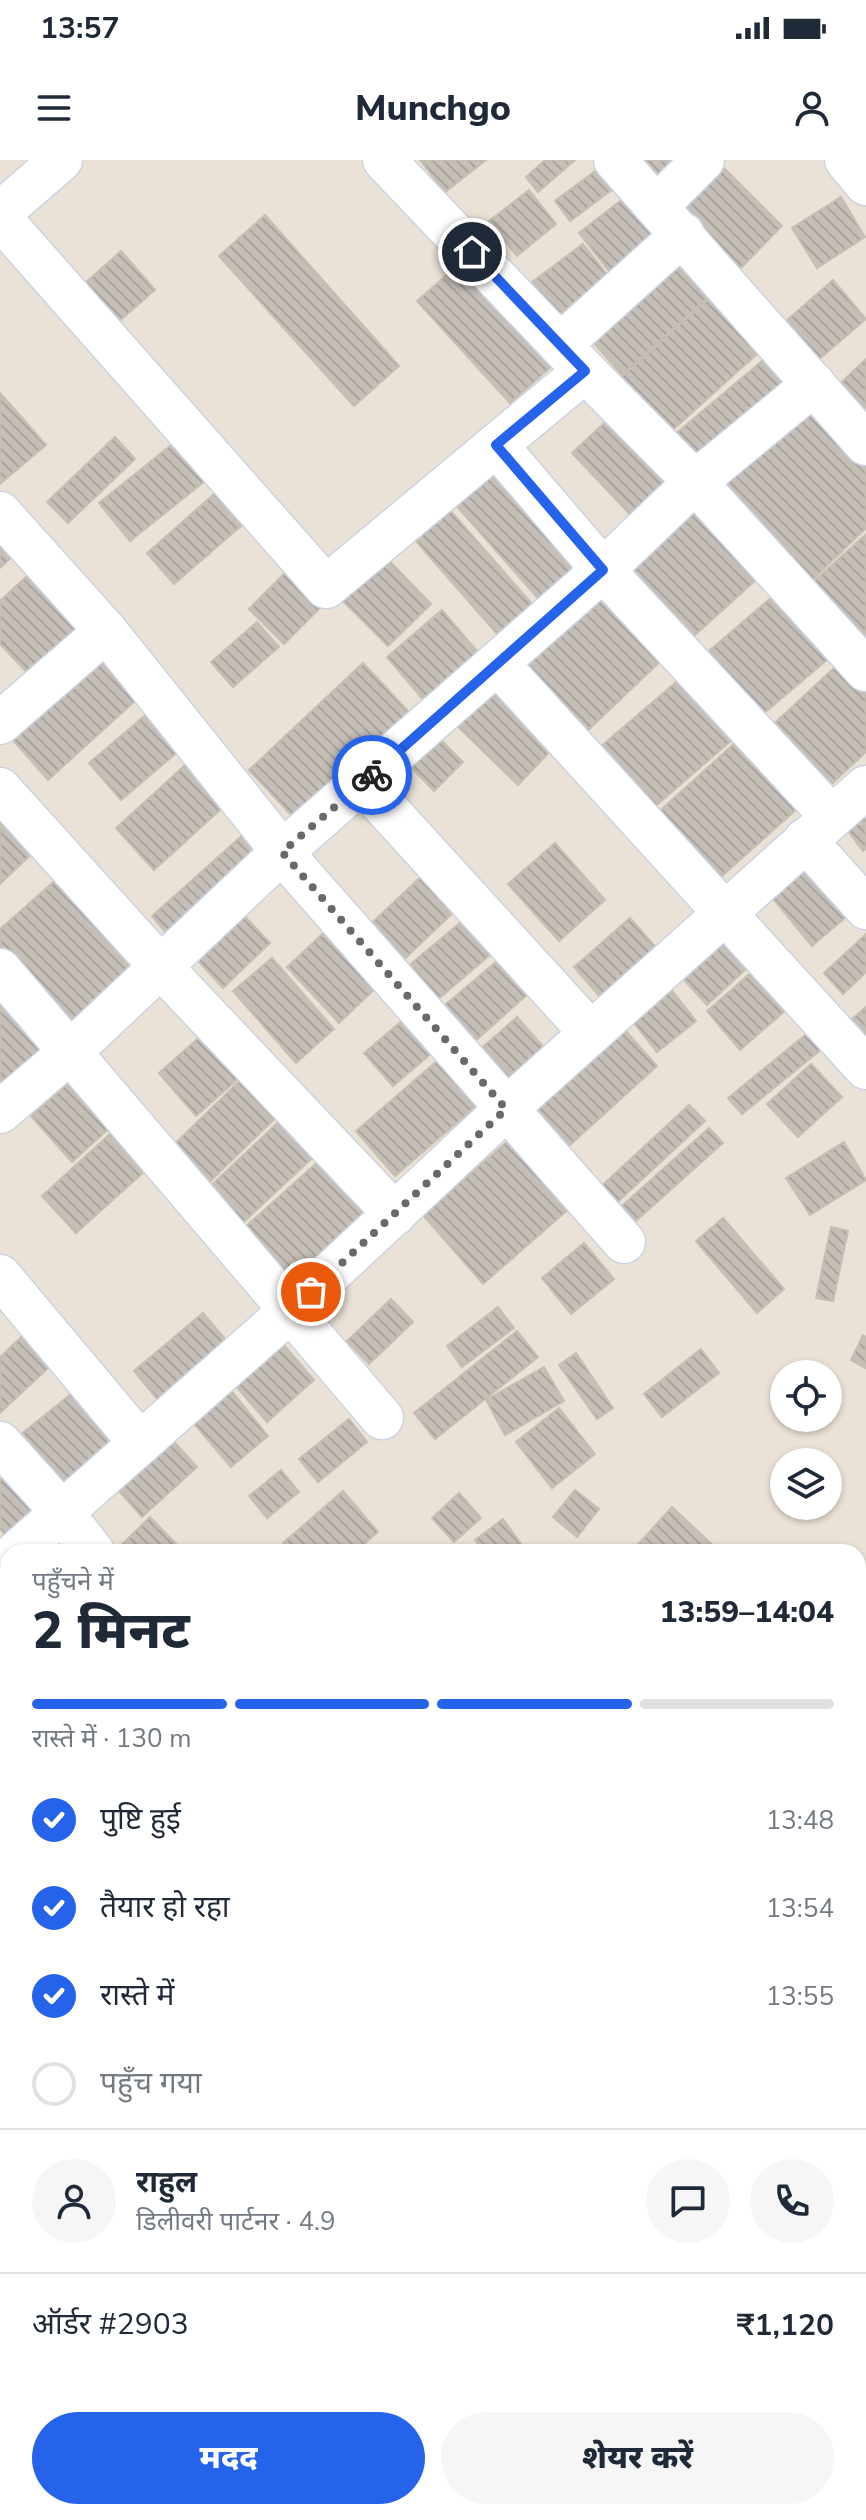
<!DOCTYPE html>
<html lang="hi">
<head>
<meta charset="utf-8">
<style>
	body { margin:0; font-family:"Nunito Sans","Noto Sans Devanagari",sans-serif; background:#f6f6f7; color:#1f2937; height:100vh; display:flex; flex-direction:column; font-size:30px; white-space:nowrap }
	* { box-sizing:border-box; margin:0 }
	p { font-size:26px; color:#747a83 }
	.icon { flex:none; width:44px; height:44px; fill:none; stroke:currentColor; stroke-width:2; stroke-linecap:round; stroke-linejoin:round }
	.map { position:relative; flex:1; overflow:hidden }
	.side { position:absolute; left:0px; top:1384px; width:866px; height:976px; display:flex; flex-direction:column; background:#fff; border-radius:24px 24px 0 0; box-shadow:0 2px 6px #0004 }
	.side>* { flex:none }
	.fabs { position:absolute; left:770px; top:1200px; display:grid; gap:16px }
	.fabs a { display:grid; place-items:center; width:72px; height:72px; border-radius:50%; background:#fff; box-shadow:0 2px 6px #0004; font-size:40px }
	.pin { position:absolute; display:grid; place-items:center; width:68px; height:68px; color:#fff; margin:-34px; border:4px solid #fff; border-radius:50%; box-shadow:0 2px 8px #0007 }
	.courier { position:absolute; display:grid; place-items:center; width:80px; height:80px; margin:-40px; border:6px solid #2563eb; border-radius:50%; background:#fff; color:#222; box-shadow:0 2px 10px #0007 }
	.overview em { font-style:normal; font-weight:800 }
	.overview div { display:flex; flex-direction:column-reverse }
	.overview { display:flex; align-items:center; justify-content:space-between; height:136px; padding:0 32px }
	h1 { font-size:52px; font-weight:800; line-height:60px }
	.bar { display:grid; grid-template-columns:repeat(4,1fr); gap:12px 8px; align-content:center; height:96px; padding:0 32px }
	.bar i { height:10px; border-radius:6px; background:#e0e1e3 }
	.bar .current { background:#2563eb }
	.bar p { grid-column:span 4 }
	.line { display:flex; align-items:center; gap:20px; padding:0 32px; border-top:2px solid #e0e1e3 }
	.line div { flex:1 }
	.round { display:grid; place-items:center; flex:none; width:84px; height:84px; border-radius:42px; background:#f6f6f7 }
	ol { padding:0 32px; list-style:none }
	li { display:flex; align-items:center; gap:24px; height:88px }
	li p { margin-inline-start:auto }
	li .icon { padding:8px; border-radius:50%; background:#2563eb; color:#fff; stroke-width:4 }
	li:last-child { color:#747a83 }
	li i { width:44px; height:44px; border:4px solid #e0e1e3; border-radius:50% }
	.action { display:flex; gap:16px; margin-top:auto; padding:16px 32px }
	.action a { flex:1; height:92px; border-radius:48px; background:#2563eb; color:#fff; font-size:32px; font-weight:800; line-height:92px; text-align:center }
	.action a+a { background:#f6f6f7; color:#1f2937 }
	.status { display:flex; justify-content:space-between; align-items:center; height:56px; padding:0 40px; background:#fff; direction:ltr }
	.status svg { height:22px; fill:currentColor }
	header { display:flex; justify-content:space-between; align-items:center; height:104px; padding:0 32px; background:#fff; font-size:36px; font-weight:800 }
	.map>svg:first-child { display:block }
</style>
</head>
<body>
<div class="status"><b>13:57</b><svg viewBox="0 0 49 12"><path d="M0 12V9h3v3zM5 12V6h3v6zM10 12V3h3v9zM15 12V0h3v12zM26 1h20v11H26zM47 4h2v5h-2z"/></svg></div>
<header><svg class="icon" aria-label="menu" viewBox="0 0 24 24"><path d="M4 6h16M4 12h16M4 18h16"/></svg>Munchgo<svg class="icon" aria-label="person" viewBox="0 0 24 24"><circle cx="12" cy="8" r="4"/><path d="M4 21q1-7 8-7t8 7"/></svg></header>
<div class="map">
<svg width="866" height="2360" viewBox="0 0 866 2360">
	<defs>
		<pattern id="building-back-hatch" width="6" height="6" patternUnits="userSpaceOnUse" patternTransform="scale(2)"><rect width="6" height="6" fill="#c6bfb8"/><path d="M-1 5l2 2M0 0l6 6M5-1l2 2" fill="none" stroke="#aaa49e"/></pattern>
	</defs>
	<rect width="100%" height="100%" fill="#ebe2d7"/>
	<!-- building -->
	<g fill="url(#building-back-hatch)" stroke="#c6beb1" stroke-width="2">
		<path d="M420 0H486L445 32Z"/>
		<path d="M545 0H575L538 32 526 17Z"/>
		<path d="M627 0H695L658 34Z"/>
		<path d="M716 0 782 66 736 113 668 45Z"/>
		<path d="M602 6 617 26 570 61 555 41Z"/>
		<path d="M529 30 556 64 517 96 489 61Z"/>
		<path d="M628 35 658 74 610 112 579 73Z"/>
		<path d="M841 37 865 77 817 108 792 68Z"/>
		<path d="M265 55 399 206 354 246 219 96Z"/>
		<path d="M583 84 609 117 557 156 532 122Z"/>
		<path d="M121 91 155 130 117 163 83 125Z"/>
		<path d="M687 96 717 129 622 215 593 182Z"/>
		<path d="M458 105 551 207 510 243 417 141Z"/>
		<path d="M833 120 866 159 811 206 778 168Z"/>
		<path d="M718 130 767 185 666 276 617 221Z"/>
		<path d="M769 195 797 228 703 309 674 275Z"/>
		<path d="M866 199V265L833 230Z"/>
		<path d="M0 233 46 285 0 324Z"/>
		<path d="M804 234 866 298V368L804 428 707 328Z"/>
		<path d="M617 251 686 323 641 366 572 293Z"/>
		<path d="M115 277 135 299 68 363 47 342Z"/>
		<path d="M175 282 205 321 130 381 99 343Z"/>
		<path d="M493 294 596 412 550 452 447 335Z"/>
		<path d="M221 328 248 360 174 424 147 393Z"/>
		<path d="M704 337 769 408 684 485 619 413Z"/>
		<path d="M442 341 540 453 505 483 408 372Z"/>
		<path d="M866 374V505L801 433Z"/>
		<path d="M0 377 15 394 0 408Z"/>
		<path d="M377 388 431 444 388 486 333 431Z"/>
		<path d="M295 403 330 438 284 484 249 449Z"/>
		<path d="M27 416 88 481 38 524 0 484V441Z"/>
		<path d="M786 425 840 489 756 560 703 496Z"/>
		<path d="M603 426 667 495 583 575 518 505Z"/>
		<path d="M442 450 487 503 432 550 387 497Z"/>
		<path d="M257 462 279 487 233 527 211 502Z"/>
		<path d="M111 490 147 530 48 620 13 580Z"/>
		<path d="M848 495 866 514V592L822 633 765 572Z"/>
		<path d="M363 503 409 552 295 659 249 610Z"/>
		<path d="M688 512 740 573 652 649 600 587Z"/>
		<path d="M493 519 558 583 518 625 452 561Z"/>
		<path d="M155 547 187 584 121 640 89 603Z"/>
		<path d="M747 572 807 640 713 724 653 657Z"/>
		<path d="M434 573 463 602 434 631 405 601Z"/>
		<path d="M194 597 232 639 154 710 116 668Z"/>
		<path d="M866 636V689L863 691 837 656Z"/>
		<path d="M0 639 42 684 0 724Z"/>
		<path d="M255 664 278 689 174 782 152 756Z"/>
		<path d="M555 683 605 740 559 781 508 724Z"/>
		<path d="M807 695 854 750 812 786 766 730Z"/>
		<path d="M66 711 142 796 61 871 0 803V769Z"/>
		<path d="M425 713 458 748 395 808 361 773Z"/>
		<path d="M239 750 270 783 223 828 192 794Z"/>
		<path d="M474 751 504 783 424 851 395 817Z"/>
		<path d="M630 758 659 791 603 840 574 807Z"/>
		<path d="M331 766 383 821 339 863 287 807Z"/>
		<path d="M866 774V812L843 834 824 813Z"/>
		<path d="M725 782 748 807 707 845 684 820Z"/>
		<path d="M508 792 537 826 465 890 434 854Z"/>
		<path d="M272 798 334 869 296 903 233 831Z"/>
		<path d="M760 805 793 844 740 890 707 851Z"/>
		<path d="M0 822 54 881 0 931Z"/>
		<path d="M670 828 696 861 657 892 631 859Z"/>
		<path d="M866 847V900L840 869Z"/>
		<path d="M411 853 440 886 393 926 364 893Z"/>
		<path d="M517 857 546 890 497 933 468 900Z"/>
		<path d="M212 866 249 909 196 956 159 913Z"/>
		<path d="M815 867 828 884 742 954 728 938Z"/>
		<path d="M623 868 657 906 559 995 525 956Z"/>
		<path d="M444 895 483 940 395 1016 356 971Z"/>
		<path d="M811 904 842 937 798 977 767 944Z"/>
		<path d="M253 908 287 947 199 1032 163 995Z"/>
		<path d="M75 917 115 963 72 1002 31 956Z"/>
		<path d="M689 945 705 961 610 1049 595 1032Z"/>
		<path d="M288 953 322 989 234 1071 201 1035Z"/>
		<path d="M709 968 723 983 628 1068 615 1052Z"/>
		<path d="M518 972 578 1041 483 1124 423 1055Z"/>
		<path d="M110 974 144 1012 76 1073 42 1036Z"/>
		<path d="M844 982 866 1020 810 1055 786 1018Z"/>
		<path d="M329 992 374 1044 282 1128 235 1076Z"/>
		<path d="M723 1058 784 1129 757 1153 696 1081Z"/>
		<path d="M831 1067 848 1071 833 1141 816 1138Z"/>
		<path d="M584 1083 614 1119 571 1154 542 1118Z"/>
		<path d="M391 1139 413 1162 369 1204 347 1181Z"/>
		<path d="M498 1147 514 1168 462 1207 447 1186Z"/>
		<path d="M203 1153 232 1187 162 1245 134 1211Z"/>
		<path d="M33 1166 60 1197 0 1253V1197Z"/>
		<path d="M517 1171 538 1197 435 1279 414 1253Z"/>
		<path d="M863 1175 866 1177V1208L851 1200Z"/>
		<path d="M282 1183 314 1220 267 1262 234 1224Z"/>
		<path d="M701 1189 719 1213 662 1257 644 1234Z"/>
		<path d="M576 1193 613 1248 597 1259 559 1205Z"/>
		<path d="M544 1207 564 1241 505 1275 486 1240Z"/>
		<path d="M81 1226 123 1276 64 1334 15 1279Z"/>
		<path d="M229 1228 268 1276 231 1307 191 1260Z"/>
		<path d="M559 1248 595 1294 552 1328 516 1282Z"/>
		<path d="M349 1259 367 1282 318 1322 299 1299Z"/>
		<path d="M167 1274 197 1307 142 1357 112 1323Z"/>
		<path d="M281 1310 299 1332 267 1358 249 1336Z"/>
		<path d="M6 1315 36 1353 7 1377 0 1369V1320Z"/>
		<path d="M575 1330 599 1349 577 1377 553 1357Z"/>
		<path d="M343 1331 378 1372 355 1392H290L283 1383Z"/>
		<path d="M459 1333 481 1358 454 1382 432 1358Z"/>
		<path d="M672 1347 717 1389 715 1392H631Z"/>
		<path d="M150 1357 184 1392H114Z"/>
		<path d="M503 1359 527 1392H485L475 1380Z"/>
		<path d="M8 1416V1500L0 1489V1422Z"/>
		<path d="M8 1432V1470L0 1478V1439Z"/>
		<path d="M866 1487V1516L858 1512V1501Z"/>
		<path d="M0 1512 8 1523V1536L0 1541Z"/>
		<path d="M8 1551V1673L0 1681V1559Z"/>
		<path d="M8 1926V2185L0 2191V1932Z"/>
		<path d="M180 2352H199L203 2360H185Z"/>
		<path d="M288 2352H308L304 2360H284Z"/>
		<path d="M494 2352H513L519 2360H483Z"/>
	</g>
	<g fill="none" stroke-linecap="round" stroke-linejoin="round">
		<defs>
			<g id="minor">
				<path d="M384 0 585 211 695 322 866 510"/>
				<path d="M615 0 866 284"/>
				<path d="M846 0 866 24"/>
				<path d="M657 46 703 0"/>
				<path d="M0 53 61 0"/>
				<path d="M0 58 326 427 585 211"/>
				<path d="M560 185 683 74"/>
				<path d="M496 285 603 410 831 656"/>
				<path d="M0 353 106 471 298 711 624 1082"/>
				<path d="M497 503 866 908"/>
				<path d="M0 563 106 471"/>
				<path d="M363 623 591 873"/>
				<path d="M0 629 161 807 395 1054"/>
				<path d="M805 680 866 748"/>
				<path d="M0 810 382 1258"/>
				<path d="M0 952 69 893 282 692 603 410 695 322 814 224"/>
				<path d="M0 1116 140 1283"/>
				<path d="M0 1283 61 1351 93 1392"/>
				<path d="M17 1392 290 1151 506 949 866 627"/>
				<path d="M858 1900 866 1893"/>
				<path d="M858 2164 866 2159"/>
				<path d="M0 2235 8 2228"/>
				<path d="M611 2360 620 2352"/>
			</g>
			<path id="major" d="M0 2323 8 2333"/>
		</defs>
		<!-- minor casing -->
		<use href="#minor" stroke="#cdd2e2" stroke-width="45"/>
		<!-- major casing -->
		<use href="#major" stroke="#c7c7c7" stroke-width="47"/>
		<!-- minor -->
		<use href="#minor" stroke="#fff" stroke-width="42"/>
		<!-- major -->
		<use href="#major" stroke="#f7c950" stroke-width="44"/>
	</g>
	<g fill="none" stroke-linecap="round" stroke-linejoin="round">
		<!-- done -->
		<path stroke="#6c6865" stroke-width="8" stroke-dasharray="0 14.4" d="M311 1132 506 949 282 692 372 615"/>
		<!-- route -->
		<path stroke="#2563eb" stroke-width="10" d="M372 615 603 410 496 285 585 211 472 92"/>
	</g>
</svg>
<div class="fabs">
<a><svg class="icon" aria-label="locate" viewBox="0 0 24 24"><circle cx="12" cy="12" r="6"/><path d="M12 2v4M12 18v4M2 12h4M18 12h4"/></svg></a>
<a><svg class="icon" aria-label="layers" viewBox="0 0 24 24"><path d="M12 4l9 5-9 5-9-5zM3 14l9 5 9-5"/></svg></a>
</div>
<div class="pin" style="left:311px;top:1132px;background:#ea580c"><svg class="icon" aria-label="bag" viewBox="0 0 24 24"><path d="M5 8h14l-1 12H6zM9 8a3 3 0 0 1 6 0"/></svg></div>
<div class="pin" style="left:472px;top:92px;background:#1f2937"><svg class="icon" aria-label="home" viewBox="0 0 24 24"><path d="M3 11l9-7 9 7M6 9v11h12V9"/></svg></div>
<div class="courier" style="left:372px;top:615px"><svg class="icon" aria-label="bike" viewBox="0 0 24 24"><circle cx="6" cy="16" r="4"/><circle cx="18" cy="16" r="4"/><path d="M6 16l4-8h5l3 8M10 8l3 8H6M13 5h3"/></svg></div>
<section class="side">
<div class="overview"><div><h1>2 मिनट</h1><p>पहुँचने में</p></div><em>13:59–14:04</em></div>
<div class="bar"><i class="current"></i><i class="current"></i><i class="current"></i><i></i><p>रास्ते में · 130 m</p></div>
<ol>
<li><svg class="icon" aria-label="check" viewBox="0 0 24 24"><path d="M5 12l5 5 9-10"/></svg>पुष्टि हुई<p>13:48</p></li>
<li><svg class="icon" aria-label="check" viewBox="0 0 24 24"><path d="M5 12l5 5 9-10"/></svg>तैयार हो रहा<p>13:54</p></li>
<li><svg class="icon" aria-label="check" viewBox="0 0 24 24"><path d="M5 12l5 5 9-10"/></svg>रास्ते में<p>13:55</p></li>
<li><i></i>पहुँच गया</li>
</ol>
<div class="line" style="height:144px"><a class="round"><svg class="icon" aria-label="person" viewBox="0 0 24 24"><circle cx="12" cy="8" r="4"/><path d="M4 21q1-7 8-7t8 7"/></svg></a><div><b>राहुल</b><p>डिलीवरी पार्टनर · 4.9</p></div><a class="round"><svg class="icon" aria-label="chat" viewBox="0 0 24 24"><path d="M4 5h16v11H9l-5 4z"/></svg></a><a class="round"><svg class="icon" aria-label="phone" viewBox="0 0 24 24"><path d="M5 4h4l2 5-3 2q2 4 5 5l2-3 5 2v4C11 20 4 13 5 4z"/></svg></a></div>
<div class="line" style="height:104px"><div>ऑर्डर #2903</div><b>₹1,120</b></div>
<div class="action"><a>मदद</a><a>शेयर करें</a></div>
</section>
</div>
</body>
</html>
